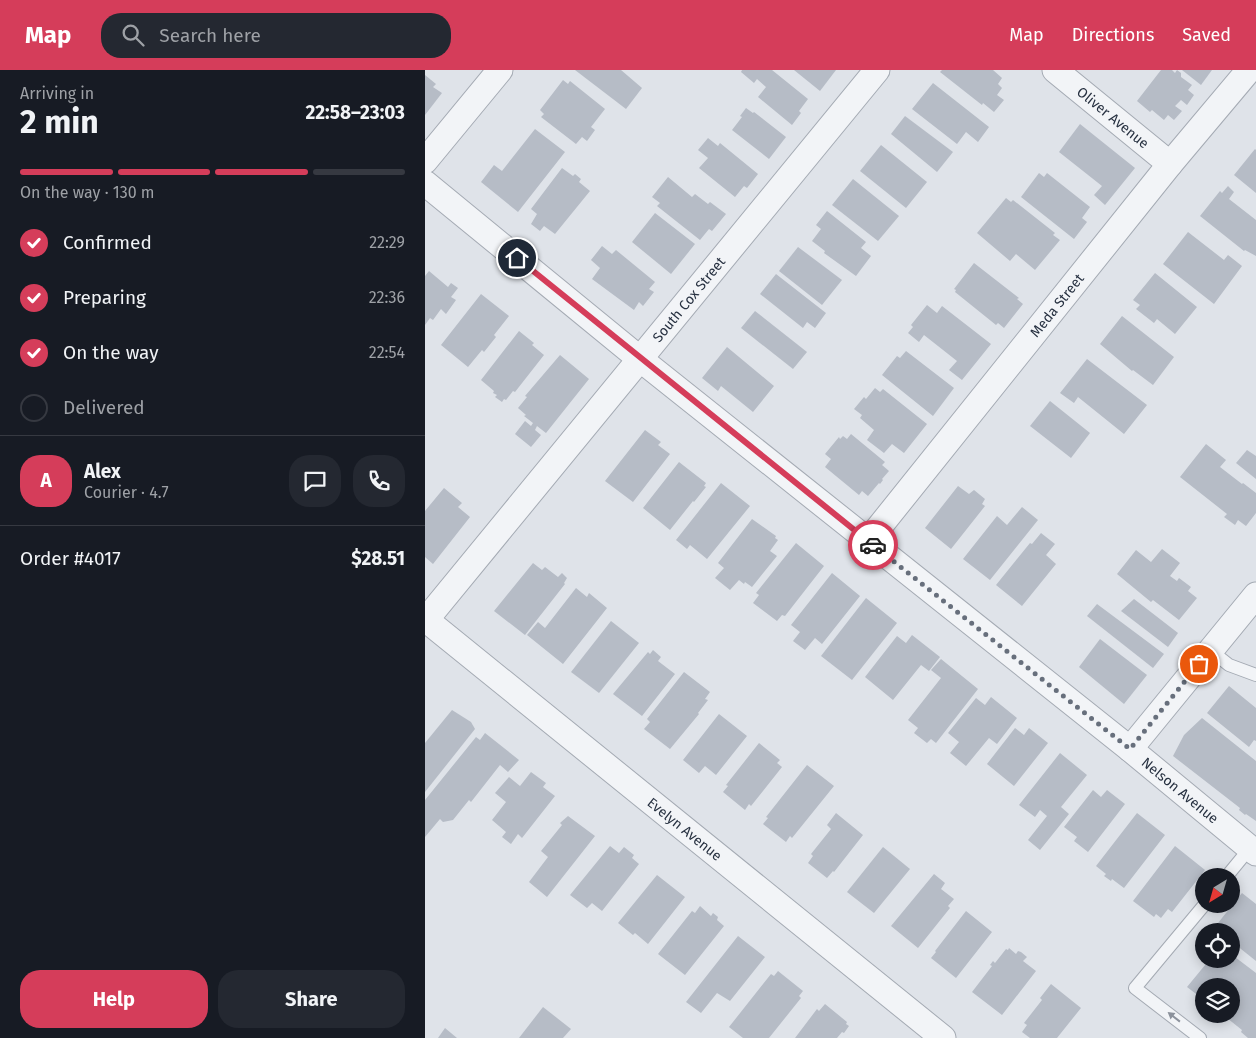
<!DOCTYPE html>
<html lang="en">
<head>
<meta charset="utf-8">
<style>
	body { margin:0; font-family:"Fira Sans",sans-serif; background:#242831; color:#f1f3f6; height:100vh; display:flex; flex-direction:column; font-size:19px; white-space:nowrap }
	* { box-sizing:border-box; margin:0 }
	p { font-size:16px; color:#9ea1a6 }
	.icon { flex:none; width:28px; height:28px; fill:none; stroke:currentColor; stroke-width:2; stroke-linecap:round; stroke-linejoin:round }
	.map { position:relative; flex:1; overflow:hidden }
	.sheet { display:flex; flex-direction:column; background:#171b24; width:425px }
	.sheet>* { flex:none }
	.needle { width:32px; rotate:217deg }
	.controls { position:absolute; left:770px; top:798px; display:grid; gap:10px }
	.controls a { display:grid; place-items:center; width:45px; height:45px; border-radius:50%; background:#171b24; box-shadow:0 2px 12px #0003; font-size:25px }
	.pin { position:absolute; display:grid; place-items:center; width:42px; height:42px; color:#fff; margin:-21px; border:2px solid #fff; border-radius:50%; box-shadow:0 1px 5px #0007 }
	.courier { position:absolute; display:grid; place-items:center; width:50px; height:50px; margin:-25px; border:4px solid #d53d5a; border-radius:50%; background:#fff; color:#222; box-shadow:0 1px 6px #0007 }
	.summary em { font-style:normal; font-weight:700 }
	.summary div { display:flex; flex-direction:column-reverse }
	.summary { display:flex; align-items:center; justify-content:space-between; height:85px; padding:0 20px }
	h1 { font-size:32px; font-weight:700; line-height:38px }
	.bar { display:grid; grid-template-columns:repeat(4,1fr); gap:8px 5px; align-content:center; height:60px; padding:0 20px }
	.bar i { height:6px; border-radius:4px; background:#363941 }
	.bar .current { background:#d53d5a }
	.bar p { grid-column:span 4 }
	.line { display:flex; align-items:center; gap:12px; padding:0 20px; border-top:1px solid #363941 }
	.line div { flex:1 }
	.round { display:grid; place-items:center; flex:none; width:52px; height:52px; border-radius:20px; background:#242831 }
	ol { padding:0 20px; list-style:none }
	li { display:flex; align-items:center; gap:15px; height:55px }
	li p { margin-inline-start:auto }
	li .icon { padding:5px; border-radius:50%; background:#d53d5a; color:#fff; stroke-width:4 }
	li:last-child { color:#9ea1a6 }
	li i { width:28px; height:28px; border:2px solid #363941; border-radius:50% }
	.action { display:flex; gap:10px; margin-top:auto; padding:10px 20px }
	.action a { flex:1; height:58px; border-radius:20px; background:#d53d5a; color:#fff; font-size:20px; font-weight:700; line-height:58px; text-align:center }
	.action a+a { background:#242831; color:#f1f3f6 }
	header { display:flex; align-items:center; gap:30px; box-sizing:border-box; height:70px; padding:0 25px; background:#d53d5a; color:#fff }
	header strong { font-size:24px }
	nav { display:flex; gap:28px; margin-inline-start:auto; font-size:18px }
	.search { width:350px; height:45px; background:#242831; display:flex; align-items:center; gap:12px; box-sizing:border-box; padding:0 18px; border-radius:20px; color:#9ea1a6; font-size:19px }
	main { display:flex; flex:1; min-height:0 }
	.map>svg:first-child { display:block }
</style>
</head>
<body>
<header>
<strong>Map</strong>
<div class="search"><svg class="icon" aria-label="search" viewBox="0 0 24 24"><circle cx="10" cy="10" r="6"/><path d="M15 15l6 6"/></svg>Search here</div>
<nav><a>Map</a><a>Directions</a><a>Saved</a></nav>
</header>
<main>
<section class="sheet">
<div class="summary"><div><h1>2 min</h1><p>Arriving in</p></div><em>22:58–23:03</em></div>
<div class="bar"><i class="current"></i><i class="current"></i><i class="current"></i><i></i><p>On the way · 130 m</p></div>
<ol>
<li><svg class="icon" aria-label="check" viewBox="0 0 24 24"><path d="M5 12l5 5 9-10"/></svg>Confirmed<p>22:29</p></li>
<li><svg class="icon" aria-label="check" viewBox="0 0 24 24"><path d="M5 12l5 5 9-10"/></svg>Preparing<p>22:36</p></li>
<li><svg class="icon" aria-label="check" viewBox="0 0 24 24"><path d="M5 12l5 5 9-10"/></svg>On the way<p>22:54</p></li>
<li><i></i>Delivered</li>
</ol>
<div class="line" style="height:90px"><b class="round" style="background:#d53d5a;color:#fff">A</b><div><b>Alex</b><p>Courier · 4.7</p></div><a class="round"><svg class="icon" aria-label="chat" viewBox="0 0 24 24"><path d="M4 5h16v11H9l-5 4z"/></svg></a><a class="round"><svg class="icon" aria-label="phone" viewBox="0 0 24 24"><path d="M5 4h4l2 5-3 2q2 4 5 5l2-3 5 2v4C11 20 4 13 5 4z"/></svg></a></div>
<div class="line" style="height:65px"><div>Order #4017</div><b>$28.51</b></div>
<div class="action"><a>Help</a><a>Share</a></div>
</section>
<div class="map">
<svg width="831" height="968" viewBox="0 0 831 968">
	<rect width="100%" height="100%" fill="#dfe3e9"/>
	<!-- building -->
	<g fill="#b6bcc6">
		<path d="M150 0H196L217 18 201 39Z"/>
		<path d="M317 0H347L383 29 374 41 376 43 367 55 333 27 341 17 332 9 329 13 316 2Z"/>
		<path d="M369 0H411L395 21Z"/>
		<path d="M517 0H568L577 8 573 14 577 18 572 25 579 30 569 42 558 33 557 35 515 2Z"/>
		<path d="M736 0H747L750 3 752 0 756 3V7L767 15 763 20 769 25 762 35 756 30 750 36 757 41 749 50 743 45 739 50 727 40 725 42 712 31Z"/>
		<path d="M757 0H787L776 15Z"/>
		<path d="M0 5 11 14 8 17 17 23 0 45Z"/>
		<path d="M138 10 143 14 145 11 180 39 166 57 170 60 162 71 157 67 151 74 116 47 119 44 115 40Z"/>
		<path d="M508 13 564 57 553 72 541 62 532 74 487 39Z"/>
		<path d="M321 38 328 43 329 42 361 67 344 89 307 60 317 47 315 46Z"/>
		<path d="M480 46 528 82 512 102 466 64Z"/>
		<path d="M655 54 710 98 680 135 669 125 677 116 634 82Z"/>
		<path d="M110 59 140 82 93 142 56 112 69 95 77 101Z"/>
		<path d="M283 68 293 76 295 73 333 104 322 118 319 116 310 127 274 98 283 88 273 80Z"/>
		<path d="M456 75 502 112 481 138 435 101Z"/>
		<path d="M830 79 831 80V123L809 105Z"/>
		<path d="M137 98 148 106 150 104 156 109 154 112 165 121 130 164 119 156 115 161 106 154 112 144 106 139Z"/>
		<path d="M614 103 619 107 622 103 665 137 657 148 662 152 649 169 596 127Z"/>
		<path d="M243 107 267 127 270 124 283 134 285 132 301 144 287 161 284 159 275 170 232 136 235 133 227 127Z"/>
		<path d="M428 109 474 146 453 171 407 135Z"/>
		<path d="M803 116 809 122 804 129 831 150V186L820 180 819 181 775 146 795 121 797 123Z"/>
		<path d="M581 128 586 132 588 130 630 163 628 165 635 170 610 200 591 184 585 191 552 163Z"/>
		<path d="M402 141 441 172 436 178 446 186 431 206 399 183 400 181 387 171 396 159 391 155Z"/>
		<path d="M230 143 270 174 246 204 207 172Z"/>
		<path d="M763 162 799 190 803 185 817 196 789 234 738 194Z"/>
		<path d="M177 176 187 184 191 180 230 212 224 219 229 222 218 236 214 232 209 240 167 209 175 198 166 190Z"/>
		<path d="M373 177 417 210 397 235 354 201Z"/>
		<path d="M549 193 594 228 592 229 598 234 579 258 573 253 571 255 530 222 531 220 529 219Z"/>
		<path d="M4 201 23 217 26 213 33 218 26 227 31 230 21 244 16 239 8 250 5 248 0 255V206Z"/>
		<path d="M730 203 772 237 750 264 732 249 729 253 711 239 715 235 708 230Z"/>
		<path d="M351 204 401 243 390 258 382 252 378 258 335 224Z"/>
		<path d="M56 224 84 246 69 265 71 267 59 282 57 280 43 297 16 275Z"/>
		<path d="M502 235 512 243 517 236 566 274 537 310 524 300 532 291 499 265 494 272 483 263 488 257 486 255Z"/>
		<path d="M330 241 382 282 368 299 316 258Z"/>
		<path d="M697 246 749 287 728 315 708 300 707 301 675 274Z"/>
		<path d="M94 261 109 273 107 275 119 285 90 322 88 321 81 330 79 329 77 332 70 327 72 325 68 323 69 321 56 310Z"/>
		<path d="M302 277 349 316 328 342 296 316 293 321 277 308Z"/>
		<path d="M481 281 529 318 508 346 457 305 472 286 475 288Z"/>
		<path d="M135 285 164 309 121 363 112 356 110 360 116 365 106 377 90 364 100 351 106 356 108 353 99 346 101 345 93 338 102 327 100 326Z"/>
		<path d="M662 289 722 335 699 364 653 327 649 333 635 323Z"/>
		<path d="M450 318 455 322 458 319 502 354 479 383 467 374 459 383 442 370 449 360 435 348 437 345 429 339 439 327 441 329Z"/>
		<path d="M625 331 665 363 646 388 605 356Z"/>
		<path d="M220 360 236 372 233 375 245 384 208 432 180 411Z"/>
		<path d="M426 364 460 392 457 395 464 401 457 409 458 410 455 414 454 413 443 426 437 421 434 425 400 397 406 389 400 384 414 367 415 369 418 366 422 369Z"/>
		<path d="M781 374 801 390 795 397 817 414 818 413 831 423V443L821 456 813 450 810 455 799 447 802 444 755 407Z"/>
		<path d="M822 380 831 386V409L811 393Z"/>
		<path d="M254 392 281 413 279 416 281 417 269 432 268 431 245 460 218 438Z"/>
		<path d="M296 413 325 436 282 489 265 475 262 479 251 470Z"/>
		<path d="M533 416 544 424 549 420 560 429 557 434 560 436 526 479 500 458Z"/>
		<path d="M19 418 37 433 33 437 45 447 8 494 0 487V441Z"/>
		<path d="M597 437 613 450 565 510 538 489 572 446 582 455Z"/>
		<path d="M327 449 351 466 350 468 353 470 345 481 352 486 327 517 320 512 319 514 314 510 305 520 290 508 299 498 293 493Z"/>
		<path d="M616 463 630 474 621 485 631 494 597 536 571 515 605 473 607 474Z"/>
		<path d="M371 473 399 496 360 546 357 545 352 551 328 533 334 525 331 523Z"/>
		<path d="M737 479 755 493 745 506 752 511 754 508 766 517 763 521 772 528 754 550 728 530 726 532 692 504 711 480 726 492Z"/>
		<path d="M108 493 117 500 120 497 133 507 137 503 142 508 139 513 140 514 100 565 69 541Z"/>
		<path d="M407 503 435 526 397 574 390 568 380 580 368 571 375 562 366 555Z"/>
		<path d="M151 518 162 527 164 523 182 538 138 594 102 565 113 552 120 558Z"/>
		<path d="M441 528 472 553 427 610 396 586Z"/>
		<path d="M709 529 753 563 743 577 696 541Z"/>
		<path d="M672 534 739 584 728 598 662 546Z"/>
		<path d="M186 551 214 573 174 623 146 602Z"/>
		<path d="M487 565 515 587 504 601 496 595 468 630 440 607 472 566 481 573Z"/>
		<path d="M675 569 722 605 699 634 654 597Z"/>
		<path d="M228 580 236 587 233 591 250 604 217 646 188 624 223 582 225 584Z"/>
		<path d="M516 589 553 619 511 673 506 669 502 673 489 663 493 658 483 650 516 608 506 600Z"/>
		<path d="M259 602 285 622 280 629 283 630 273 643 274 644 245 679 219 659 225 652 222 649Z"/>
		<path d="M804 616 831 638V671L829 670 824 677 782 643Z"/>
		<path d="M566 627 592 648 572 674 564 668 541 696 525 683 534 672 523 663 551 628 560 635Z"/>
		<path d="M27 640 46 652 50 659 0 722V673Z"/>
		<path d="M294 644 322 666 291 705 280 696 274 703 258 690Z"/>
		<path d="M777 648 831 691V751L821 744 820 745 814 740 815 738 748 686 759 665Z"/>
		<path d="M590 658 599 665 604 658 623 673 589 716 562 694Z"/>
		<path d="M60 663 94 690 83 702 75 695 46 732 44 730 28 750 18 752 15 749 0 767V730L51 667 55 670Z"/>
		<path d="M334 673 355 690 352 693 357 697 326 736 324 734 320 740 298 722 303 716 301 715Z"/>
		<path d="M635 683 662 705 636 737 644 744 615 780 603 770 622 746 615 740 610 747 594 735Z"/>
		<path d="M382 695 409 716 367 768 365 766 361 772 338 754 343 748 341 747Z"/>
		<path d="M106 702 121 713 118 717 130 726 97 768 93 764 86 774 77 767 81 762 67 750 81 732 70 723 84 707 95 716Z"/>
		<path d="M668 720 676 727 682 720 700 734 663 782 649 771 652 767 639 757Z"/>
		<path d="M411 743 438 765 409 802 408 801 402 808 383 793 388 786 386 784 406 759 402 755Z"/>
		<path d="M712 743 740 765 699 818 687 809 686 811 679 806 681 804 671 796Z"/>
		<path d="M143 746 170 766 122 827 104 812 123 787 116 781 137 755 135 753Z"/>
		<path d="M185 776 194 783 199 777 209 785 207 788 214 794 177 841 167 833 162 838 145 825Z"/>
		<path d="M750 776 780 800 747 842 743 839 736 848 731 844 729 847 708 831Z"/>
		<path d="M458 777 485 799 449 843 422 822Z"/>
		<path d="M509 804 520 813 516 819 529 829 523 836 525 838 493 878 466 856Z"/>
		<path d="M232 805 260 827 223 874 210 863 208 865 193 853Z"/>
		<path d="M817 823 831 834V891L806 871V861H794L789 858Z"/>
		<path d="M275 836 286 846 288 843 293 847 292 850 299 856 260 905 233 884 267 841 270 843Z"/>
		<path d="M541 841 567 862 531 908 506 888 511 882 510 881Z"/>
		<path d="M313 866 340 887 305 931 292 923 276 943 261 932Z"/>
		<path d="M584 878 591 884 593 881 596 882 602 887 598 891 611 901 577 945 547 922 567 896 565 895 568 891 570 893 581 879 583 880Z"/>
		<path d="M806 884 831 903V968H823L816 962 817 960 797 944H806V916H779V930L762 917 785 889H806Z"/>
		<path d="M353 901 378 921 374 926 376 928 344 968H318L304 957 346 904 349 906Z"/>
		<path d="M626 914 656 938 632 968H605L597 962 602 955 599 953 617 930 615 928Z"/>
		<path d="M400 934 422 952 421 954 424 956 419 963 417 962 412 968H370L392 939 394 941Z"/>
		<path d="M118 937 146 959 138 968H94Z"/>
		<path d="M20 958 32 968H13Z"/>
	</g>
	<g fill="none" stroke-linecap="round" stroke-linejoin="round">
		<defs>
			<g id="service">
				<path d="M785 580 804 595 831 605"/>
				<path d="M802 806 825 778"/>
				<path d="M775 968 710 918 780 834"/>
			</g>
			<g id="minor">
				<path id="s1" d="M630 0 745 94"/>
				<path d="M0 91 75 0"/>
				<path id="s2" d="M0 113 215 289 705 679 831 783"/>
				<path id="s3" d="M443 471 745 94 824 0"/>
				<path id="s4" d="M0 549 518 968"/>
				<path id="s5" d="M0 551 452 0"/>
				<path d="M705 679 831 525"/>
			</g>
		</defs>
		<!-- service casing -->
		<use href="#service" stroke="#a4aab3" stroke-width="14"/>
		<!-- minor casing -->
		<use href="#minor" stroke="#a4aab3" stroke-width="27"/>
		<!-- service -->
		<use href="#service" stroke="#f2f4f7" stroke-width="12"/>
		<!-- minor -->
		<use href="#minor" stroke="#f2f4f7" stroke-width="25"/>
	</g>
	<!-- one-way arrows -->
	<defs><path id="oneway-solid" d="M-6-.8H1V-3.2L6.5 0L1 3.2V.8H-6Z" transform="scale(1.25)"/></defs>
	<use fill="#8c929c" href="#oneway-solid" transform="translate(749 947) rotate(-142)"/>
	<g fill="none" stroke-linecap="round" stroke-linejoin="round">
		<!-- done -->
		<path stroke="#676f7c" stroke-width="5" stroke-dasharray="0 9" d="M448 475 705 679 774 594"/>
		<!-- route -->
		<path stroke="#d53d5a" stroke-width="6" d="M92 188 448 475"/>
	</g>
	<g text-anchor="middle" stroke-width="5" stroke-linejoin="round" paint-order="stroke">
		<!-- street labels -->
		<g font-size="14" fill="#273141" stroke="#eef2f6">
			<text dy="5" stroke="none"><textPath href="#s1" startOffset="75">Oliver Avenue</textPath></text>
			<text dy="5" stroke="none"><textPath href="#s5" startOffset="416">South Cox Street</textPath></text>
			<text dy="5" stroke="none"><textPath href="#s3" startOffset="302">Meda Street</textPath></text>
			<text dy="5" stroke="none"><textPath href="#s2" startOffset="969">Nelson Avenue</textPath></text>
			<text dy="5" stroke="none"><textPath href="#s4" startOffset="334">Evelyn Avenue</textPath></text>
		</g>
	</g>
</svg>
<div class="controls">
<a><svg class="needle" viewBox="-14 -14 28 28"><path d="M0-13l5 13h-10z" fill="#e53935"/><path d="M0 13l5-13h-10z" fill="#9ea1a6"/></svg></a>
<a><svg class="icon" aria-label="locate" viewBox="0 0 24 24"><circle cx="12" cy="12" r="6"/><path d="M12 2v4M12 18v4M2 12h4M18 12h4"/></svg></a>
<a><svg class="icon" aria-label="layers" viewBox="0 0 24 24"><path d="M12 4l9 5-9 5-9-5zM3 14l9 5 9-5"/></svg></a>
</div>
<div class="pin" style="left:774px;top:594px;background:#ea580c"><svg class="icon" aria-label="bag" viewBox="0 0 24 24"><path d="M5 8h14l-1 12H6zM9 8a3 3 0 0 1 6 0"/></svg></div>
<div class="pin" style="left:92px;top:188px;background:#1f2937"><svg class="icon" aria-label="home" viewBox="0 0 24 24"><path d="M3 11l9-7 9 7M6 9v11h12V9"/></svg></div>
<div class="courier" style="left:448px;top:475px"><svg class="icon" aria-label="car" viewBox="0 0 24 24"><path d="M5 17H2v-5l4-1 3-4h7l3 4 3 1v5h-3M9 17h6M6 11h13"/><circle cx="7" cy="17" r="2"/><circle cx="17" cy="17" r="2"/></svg></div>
</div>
</main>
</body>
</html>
